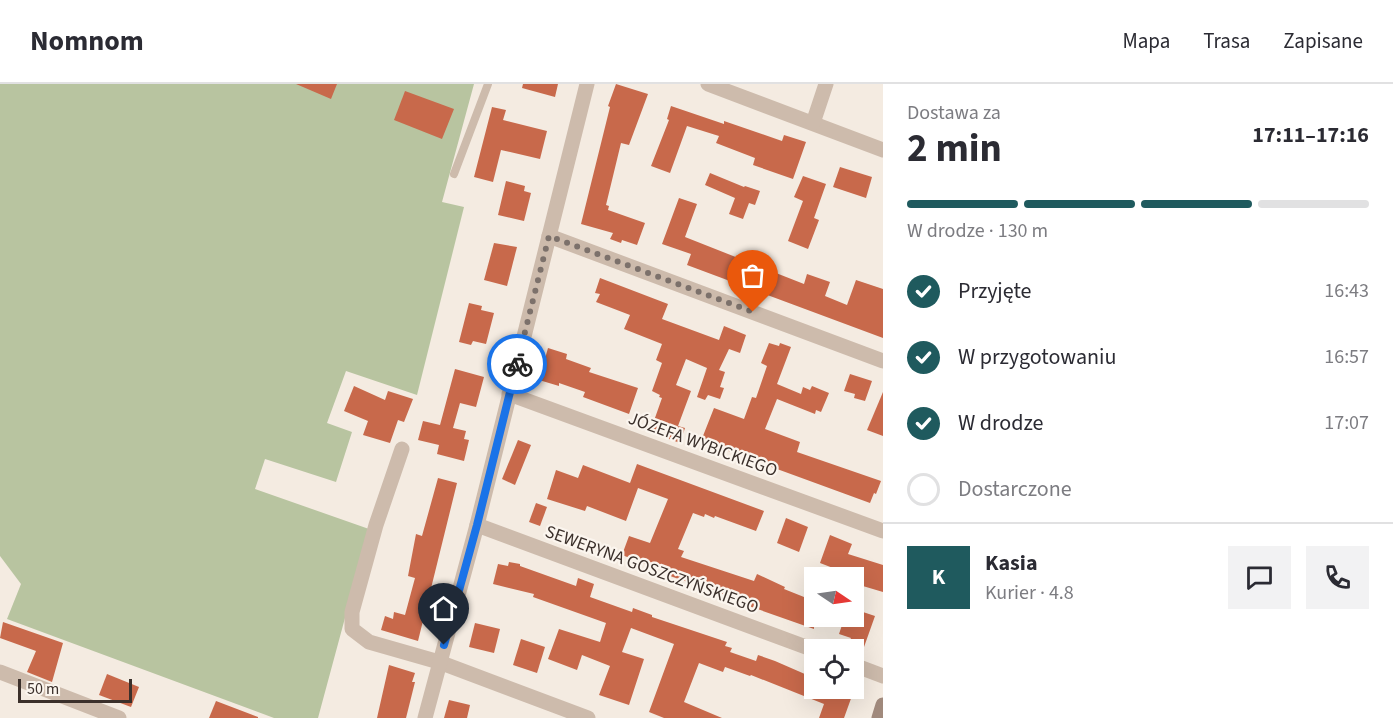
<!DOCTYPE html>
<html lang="pl">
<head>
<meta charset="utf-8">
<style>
	body { margin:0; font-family:"Source Sans 3",sans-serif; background:#f2f2f3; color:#2b2b33; height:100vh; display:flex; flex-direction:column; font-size:22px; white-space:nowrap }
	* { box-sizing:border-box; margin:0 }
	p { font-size:20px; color:#7c7c81 }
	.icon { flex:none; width:33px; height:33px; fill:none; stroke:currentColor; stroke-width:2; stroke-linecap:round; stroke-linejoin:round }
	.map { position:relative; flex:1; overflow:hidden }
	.sheet { display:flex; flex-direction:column; background:#fff; width:510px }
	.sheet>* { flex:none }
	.needle { width:39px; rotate:103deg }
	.controls { position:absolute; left:804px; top:483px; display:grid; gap:12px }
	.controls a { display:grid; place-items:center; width:60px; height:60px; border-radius:0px; background:#fff; box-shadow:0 6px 24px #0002; font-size:30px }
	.scale { position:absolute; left:18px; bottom:15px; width:114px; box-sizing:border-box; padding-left:6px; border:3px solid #3b302b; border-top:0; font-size:16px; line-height:21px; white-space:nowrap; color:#3b302b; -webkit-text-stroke:4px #fbf5ee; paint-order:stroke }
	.pin { position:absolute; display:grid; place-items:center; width:51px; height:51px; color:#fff; margin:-62px -26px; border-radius:50% 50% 50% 0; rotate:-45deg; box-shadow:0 0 6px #0007 }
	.pin .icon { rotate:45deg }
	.courier { position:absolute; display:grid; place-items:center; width:60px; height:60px; margin:-30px; border:4px solid #1a73e8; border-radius:50%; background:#fff; color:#222; box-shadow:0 2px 8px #0007 }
	.head em { font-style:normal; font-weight:700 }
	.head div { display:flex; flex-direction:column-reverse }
	.head { display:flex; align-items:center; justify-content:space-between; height:102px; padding:0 24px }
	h1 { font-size:39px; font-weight:700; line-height:45px }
	.bar { display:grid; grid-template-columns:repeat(4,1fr); gap:9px 6px; align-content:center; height:72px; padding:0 24px }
	.bar i { height:8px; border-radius:4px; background:#e1e1e2 }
	.bar .current { background:#1f5a5e }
	.bar p { grid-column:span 4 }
	.line { display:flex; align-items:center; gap:15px; padding:0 24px; border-top:2px solid #e1e1e2 }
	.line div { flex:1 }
	.round { display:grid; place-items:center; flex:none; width:63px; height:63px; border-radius:0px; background:#f2f2f3 }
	ol { padding:0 24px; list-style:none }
	li { display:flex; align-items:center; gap:18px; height:66px }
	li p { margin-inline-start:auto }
	li .icon { padding:6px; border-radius:50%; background:#1f5a5e; color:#fff; stroke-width:4 }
	li:last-child { color:#7c7c81 }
	li i { width:33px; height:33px; border:3px solid #e1e1e2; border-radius:50% }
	header { display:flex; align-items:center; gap:36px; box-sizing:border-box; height:84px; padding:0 30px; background:#fff; border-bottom:2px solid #e1e1e2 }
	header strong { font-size:28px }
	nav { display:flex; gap:33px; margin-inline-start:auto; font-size:21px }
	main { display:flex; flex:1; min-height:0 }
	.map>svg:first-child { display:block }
</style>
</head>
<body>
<header>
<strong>Nomnom</strong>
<nav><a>Mapa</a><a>Trasa</a><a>Zapisane</a></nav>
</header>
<main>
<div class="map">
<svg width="883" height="634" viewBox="0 0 883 634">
	<rect width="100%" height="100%" fill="#f4ebe1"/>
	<!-- green -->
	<path fill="#b8c4a0" d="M0 0H474L442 118 464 123 417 311 346 287 327 339 352 348 336 398 265 375 255 405 369 445 318 634H274L7 535 21 500 0 472Z"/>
	<!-- building -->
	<g fill="#c8694b">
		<path d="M296 0H337L331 15Z"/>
		<path d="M523 0H558L555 13 522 4Z"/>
		<path d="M616 0 648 10 629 61 621 59 606 121 609 122 608 126 645 139 637 161 622 156 621 159 610 155 613 149 581 140 610 23 608 22Z"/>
		<path d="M405 7 454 25 442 55 394 36Z"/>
		<path d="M671 22 724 40V37L782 57 784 51 806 58 793 95 753 81 755 74 716 59 719 52 687 42 670 89 651 82 669 36 667 35Z"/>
		<path d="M492 23 506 26 503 36 547 47 540 75 501 66 493 98 474 93Z"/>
		<path d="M840 83 872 93 866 114 833 103Z"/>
		<path d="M710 89 744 103 745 102 760 107 755 121 749 119 743 135 729 130 735 114 705 101Z"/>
		<path d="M803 92 826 100 814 134 819 136 808 165 788 157 803 117 794 113Z"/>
		<path d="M506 97 525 102 524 107 531 109 524 137 498 131Z"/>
		<path d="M679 114 697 120 685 153 804 200 807 190 830 198 825 212 847 221 856 196 883 205V254L687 181 691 170 662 160Z"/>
		<path d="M494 159 517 163 507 202 484 196Z"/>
		<path d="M600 194 668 220 662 235 719 256 724 242 746 251 740 269 729 265 719 286 725 288 720 303 724 304 720 315 708 311 705 316 697 313 707 284 686 275 676 301 691 307 678 342 685 344 680 359 650 348 662 314 659 313 660 311 652 307 662 279 656 276 662 260 624 245 630 231 596 218 600 210 595 209Z"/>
		<path d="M469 219 482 222 481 226 494 229 486 260 473 257 471 261 459 258Z"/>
		<path d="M769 259 779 262 780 259 791 263 777 300 801 310 803 303 810 306 812 302 829 309 821 328 816 326 815 330 777 315 765 345 800 358 797 368 881 397 876 410 874 409 870 419 701 357 714 324 744 335 752 313 756 314 767 282 761 279Z"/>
		<path d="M548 264 567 270 566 275 591 284 589 288 638 304 629 330 583 313 585 308 559 299V302L539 296Z"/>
		<path d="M455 285 484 293 476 323 460 319 453 344 466 347 464 355 469 356 464 377 437 370 439 361 418 356 423 337 440 341Z"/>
		<path d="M850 290 872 297 865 317 854 314 855 310 844 307Z"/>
		<path d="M354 302 385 316 388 307 413 315 404 338 398 336 390 359 363 351 368 337 344 327Z"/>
		<path d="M883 308V352L867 346Z"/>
		<path d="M518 356 531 361 515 401 502 395Z"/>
		<path d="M637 380 764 427 756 447 715 432 714 434 705 430 704 433 693 429 678 465 684 467 681 473 754 497 757 490 785 503 784 505 814 517V545L746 521 747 518 670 492 672 485 649 478 648 481 622 471 629 452 650 459 668 415 638 404 626 437 587 422 585 427 547 415 556 386 578 394 583 381 630 399Z"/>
		<path d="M438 394 457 399 418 557 381 546 385 532 393 535 394 528 405 531 415 494 408 492 416 450 422 452Z"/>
		<path d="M536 419 547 423 540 442 529 438Z"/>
		<path d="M786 434 808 443 799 468 777 459Z"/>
		<path d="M830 451 852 460 848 470 883 481V508L856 500 858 494H829L833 484 820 479Z"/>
		<path d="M509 478 520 480V482L576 502 578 494 594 500 590 513 632 528 633 524 652 531V533L727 558 725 562 732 564 730 568 756 577 758 571 775 577 814 594V604H842L853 609 844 634H819L824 620 751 591 750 592 725 583 723 588 699 579 684 618 722 634H664L649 628 674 560 631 544 622 568 644 575 629 621 599 611 610 582 582 571 577 586 548 575 559 545 600 558 606 539 533 513 534 510 493 500 498 480 508 482Z"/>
		<path d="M854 525 875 532 864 563 849 558 851 554 839 550 845 532H854Z"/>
		<path d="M3 538 63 559 52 598 27 588 36 567 0 554Z"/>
		<path d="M475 539 500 545 494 569 469 563Z"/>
		<path d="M521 555 545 563 537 589 513 581Z"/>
		<path d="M389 581 415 589 412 598H415L406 634H377Z"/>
		<path d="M107 590 139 603 131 623 99 611Z"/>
		<path d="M449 616 470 621 467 634H444Z"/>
		<path d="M216 617 258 633V634H209Z"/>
	</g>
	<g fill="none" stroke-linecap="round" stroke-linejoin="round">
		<!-- lane -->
		<path stroke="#cdbbac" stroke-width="8" d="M454 90 488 0"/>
		<!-- street -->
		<g stroke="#cdbbac" stroke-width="15">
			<path d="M708 0 883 66"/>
			<path d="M813 39 826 0"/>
			<path d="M549 152 883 277"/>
			<path d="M509 310 883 447"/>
			<path d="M402 365 376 441 352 528V545L369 558 439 578 588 634"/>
			<path d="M477 441 814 566"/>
			<path d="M854 581 883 592"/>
			<path d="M0 588 119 634"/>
			<path d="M425 634 477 441 587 0"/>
		</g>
		<!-- secondary -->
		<path stroke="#a18a7d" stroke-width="15" d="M879 634 883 621"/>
	</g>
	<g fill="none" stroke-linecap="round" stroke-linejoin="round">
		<!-- done -->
		<path stroke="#7c716b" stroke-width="6" stroke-dasharray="0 10.8" d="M517 280 549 152 753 228"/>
		<!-- route -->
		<path stroke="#1a73e8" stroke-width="8" d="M444 561 477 441 517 280"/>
	</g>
	<g text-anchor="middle" stroke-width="4.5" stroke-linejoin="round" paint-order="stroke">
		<!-- street labels -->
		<g font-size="18" fill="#3b302b" stroke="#fbf5ee">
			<text transform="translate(703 360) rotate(20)" y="6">JÓZEFA WYBICKIEGO</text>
			<text transform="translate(652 485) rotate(20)" y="6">SEWERYNA GOSZCZYŃSKIEGO</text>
		</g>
	</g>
</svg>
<div class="controls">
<a><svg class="needle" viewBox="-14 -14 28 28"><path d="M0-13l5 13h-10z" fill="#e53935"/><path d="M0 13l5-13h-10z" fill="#7c7c81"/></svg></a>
<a><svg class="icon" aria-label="locate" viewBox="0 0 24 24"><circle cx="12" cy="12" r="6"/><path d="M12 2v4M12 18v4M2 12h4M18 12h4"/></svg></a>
</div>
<div class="scale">50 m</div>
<div class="pin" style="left:753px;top:228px;background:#ea580c"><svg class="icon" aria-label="bag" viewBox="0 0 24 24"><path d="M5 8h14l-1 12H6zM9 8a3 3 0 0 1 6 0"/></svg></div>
<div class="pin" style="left:444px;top:561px;background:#1f2937"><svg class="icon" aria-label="home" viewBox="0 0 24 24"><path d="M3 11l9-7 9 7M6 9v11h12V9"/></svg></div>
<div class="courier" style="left:517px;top:280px"><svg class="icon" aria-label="bike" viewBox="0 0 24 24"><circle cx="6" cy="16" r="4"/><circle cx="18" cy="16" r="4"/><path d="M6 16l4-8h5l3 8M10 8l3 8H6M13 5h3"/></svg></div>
</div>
<section class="sheet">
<div class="head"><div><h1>2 min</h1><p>Dostawa za</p></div><em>17:11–17:16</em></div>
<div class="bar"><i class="current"></i><i class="current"></i><i class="current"></i><i></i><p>W drodze · 130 m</p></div>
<ol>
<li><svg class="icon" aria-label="check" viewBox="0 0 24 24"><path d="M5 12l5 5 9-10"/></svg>Przyjęte<p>16:43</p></li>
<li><svg class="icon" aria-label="check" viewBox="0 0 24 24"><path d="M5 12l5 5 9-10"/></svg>W przygotowaniu<p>16:57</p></li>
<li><svg class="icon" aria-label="check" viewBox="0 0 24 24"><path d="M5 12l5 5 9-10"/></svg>W drodze<p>17:07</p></li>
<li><i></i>Dostarczone</li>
</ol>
<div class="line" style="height:108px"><b class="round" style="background:#1f5a5e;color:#fff">K</b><div><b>Kasia</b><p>Kurier · 4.8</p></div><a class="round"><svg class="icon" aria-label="chat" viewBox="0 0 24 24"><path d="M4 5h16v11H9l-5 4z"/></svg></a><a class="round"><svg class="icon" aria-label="phone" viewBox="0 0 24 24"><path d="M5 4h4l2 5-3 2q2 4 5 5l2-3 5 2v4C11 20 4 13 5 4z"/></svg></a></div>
</section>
</main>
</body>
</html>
